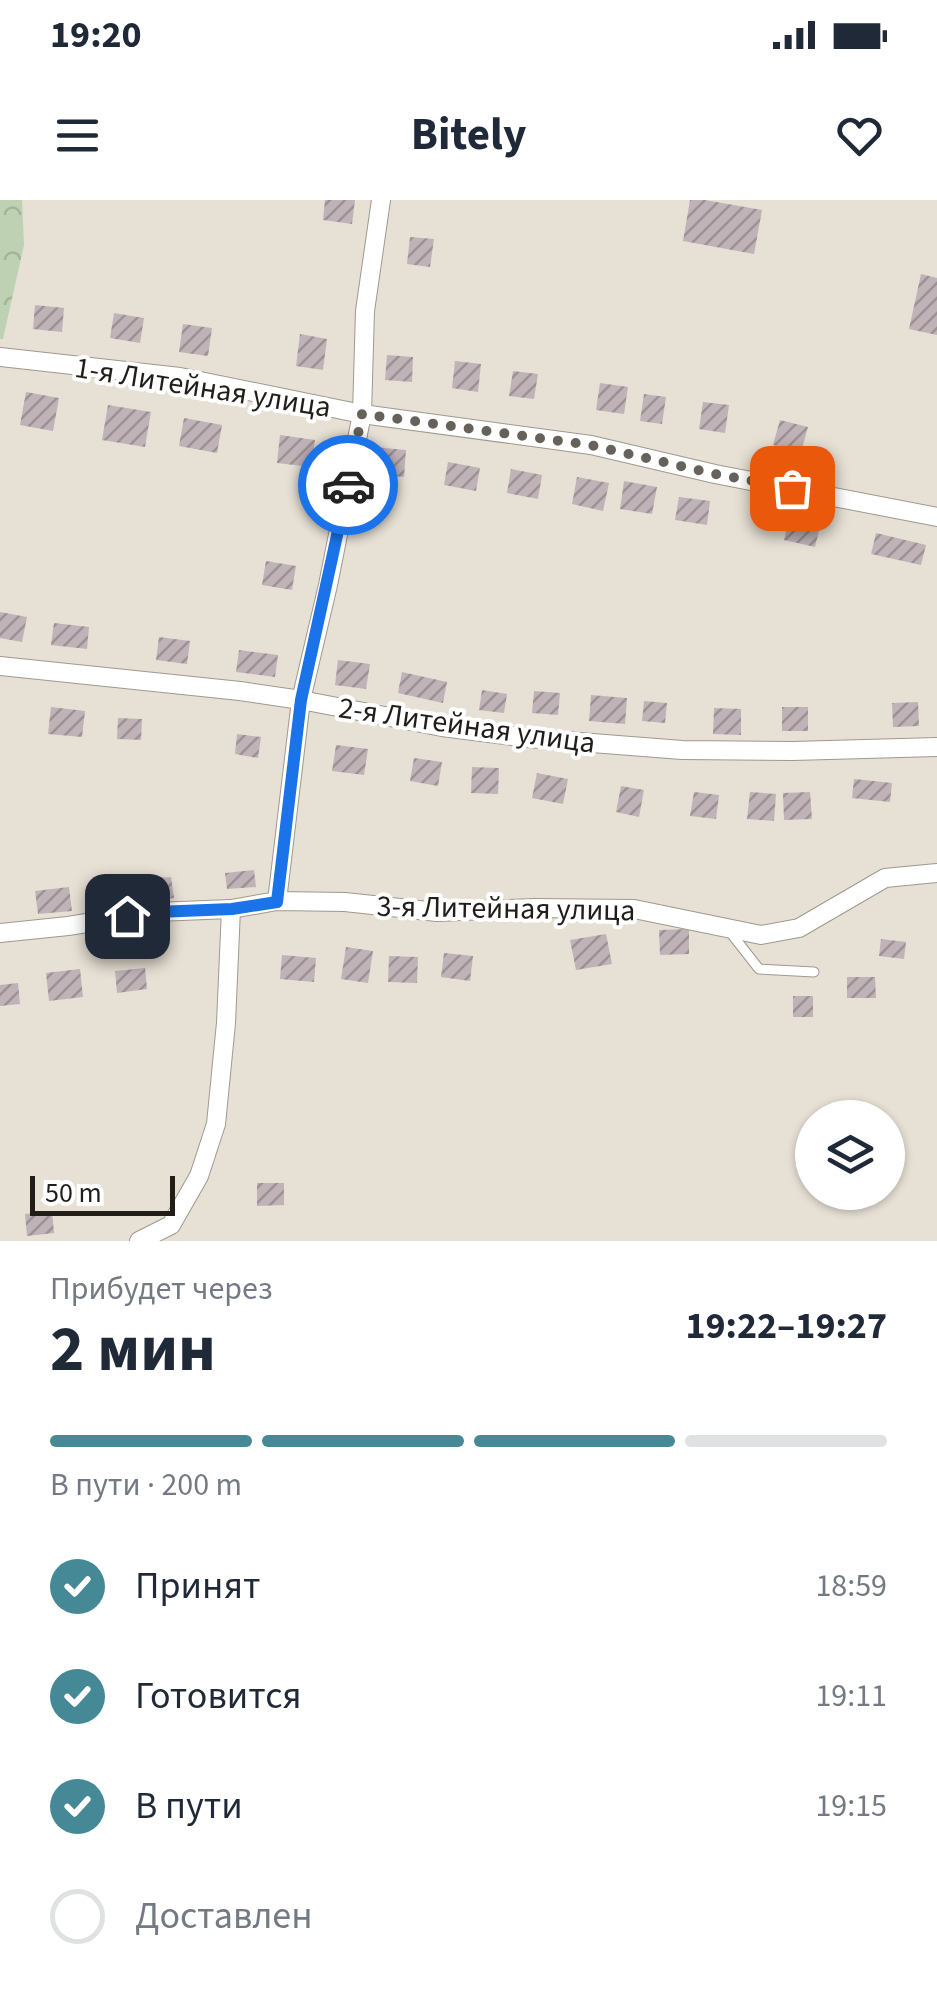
<!DOCTYPE html>
<html lang="ru">
<head>
<meta charset="utf-8">
<style>
	body { margin:0; font-family:"Source Sans 3",sans-serif; background:#f2f2f3; color:#1f2937; height:100vh; display:flex; flex-direction:column; font-size:38px; white-space:nowrap }
	* { box-sizing:border-box; margin:0 }
	p { font-size:32px; color:#747a83 }
	.icon { flex:none; width:55px; height:55px; fill:none; stroke:currentColor; stroke-width:2; stroke-linecap:round; stroke-linejoin:round }
	.map { position:relative; height:1041px; overflow:hidden }
	.details { display:flex; flex-direction:column; background:#fff; flex:1 }
	.details>* { flex:none }
	.tools { position:absolute; left:795px; top:900px; display:grid; gap:20px }
	.tools a { display:grid; place-items:center; width:110px; height:110px; border-radius:50%; background:#fff; box-shadow:0 2px 8px #0004; font-size:50px }
	.scale { position:absolute; left:30px; bottom:25px; width:145px; box-sizing:border-box; padding-left:10px; border:5px solid #211e1a; border-top:0; font-size:28px; line-height:35px; white-space:nowrap; color:#211e1a; -webkit-text-stroke:8px #fff; paint-order:stroke }
	.pin { position:absolute; display:grid; place-items:center; width:85px; height:85px; color:#fff; margin:-42px; border-radius:20px; box-shadow:0 5px 15px #0006 }
	.courier { position:absolute; display:grid; place-items:center; width:100px; height:100px; margin:-50px; border:8px solid #1a73e8; border-radius:50%; background:#fff; color:#222; box-shadow:0 2px 12px #0007 }
	.overview em { font-style:normal; font-weight:700 }
	.overview div { display:flex; flex-direction:column-reverse }
	.overview { display:flex; align-items:center; justify-content:space-between; height:170px; padding:0 50px }
	h1 { font-size:65px; font-weight:700; line-height:75px }
	.bar { display:grid; grid-template-columns:repeat(4,1fr); gap:15px 10px; align-content:center; height:120px; padding:0 50px }
	.bar i { height:12px; border-radius:8px; background:#e0e1e3 }
	.bar .active { background:#448995 }
	.bar p { grid-column:span 4 }
	ol { padding:0 50px; list-style:none }
	li { display:flex; align-items:center; gap:30px; height:110px }
	li p { margin-inline-start:auto }
	li .icon { padding:10px; border-radius:50%; background:#448995; color:#fff; stroke-width:4 }
	li:last-child { color:#747a83 }
	li i { width:55px; height:55px; border:5px solid #e0e1e3; border-radius:50% }
	.status { display:flex; justify-content:space-between; align-items:center; height:70px; padding:0 50px; background:#fff; direction:ltr }
	.status svg { height:28px; fill:currentColor }
	header { display:flex; justify-content:space-between; align-items:center; height:130px; padding:0 50px; background:#fff; font-size:45px; font-weight:700 }
	.map>svg:first-child { display:block }
</style>
</head>
<body>
<div class="status"><b>19:20</b><svg viewBox="0 0 49 12"><path d="M0 12V9h3v3zM5 12V6h3v6zM10 12V3h3v9zM15 12V0h3v12zM26 1h20v11H26zM47 4h2v5h-2z"/></svg></div>
<header><svg class="icon" aria-label="menu" viewBox="0 0 24 24"><path d="M4 6h16M4 12h16M4 18h16"/></svg>Bitely<svg class="icon" aria-label="heart" viewBox="0 0 24 24"><path d="M12 20l-8-8c-3-5 5-10 8-4 3-6 11-1 8 4z"/></svg></header>
<div class="map">
<svg width="937" height="1041" viewBox="0 0 937 1041">
	<defs>
		<pattern id="forest-crowns" width="20" height="18" patternUnits="userSpaceOnUse" patternTransform="scale(2.5)"><rect width="20" height="18" fill="#bfd1b3"/><path d="M2 6a3 3 0 1 1 6 0M12 15a3 3 0 1 1 6 0" fill="none" stroke="#a4b399"/></pattern>
		<pattern id="building-hatch" width="6" height="6" patternUnits="userSpaceOnUse" patternTransform="scale(2.5)"><rect width="6" height="6" fill="#c0b3b8"/><path d="M-1 1l2-2M0 6l6-6M5 7l2-2" fill="none" stroke="#9c9195"/></pattern>
	</defs>
	<rect width="100%" height="100%" fill="#e7e0d5"/>
	<!-- forest -->
	<path fill="url(#forest-crowns)" d="M0 0H22L24 45 3 139H0Z"/>
	<!-- building -->
	<g fill="url(#building-hatch)">
		<path d="M325 0H355L352 24 323 20Z"/>
		<path d="M690 0H705L762 10 754 54 683 41Z"/>
		<path d="M410 37 434 39 430 67 407 64Z"/>
		<path d="M921 74 937 78V135L909 129Z"/>
		<path d="M35 105 64 108 62 132 33 129Z"/>
		<path d="M114 113 144 118 140 143 110 138Z"/>
		<path d="M183 124 212 128 208 156 179 152Z"/>
		<path d="M300 134 327 139 323 170 296 166Z"/>
		<path d="M387 155 413 157 412 182 385 180Z"/>
		<path d="M455 161 481 164 478 192 452 188Z"/>
		<path d="M513 171 538 174 534 199 509 196Z"/>
		<path d="M600 183 628 187 624 214 596 210Z"/>
		<path d="M26 192 59 198 53 231 20 225Z"/>
		<path d="M644 194 666 197 662 224 640 221Z"/>
		<path d="M703 202 729 205 725 233 699 229Z"/>
		<path d="M108 205 151 212 145 247 102 240Z"/>
		<path d="M184 218 222 225 217 253 179 246Z"/>
		<path d="M780 220 808 227 801 252 773 245Z"/>
		<path d="M280 235 315 240 311 267 277 263Z"/>
		<path d="M374 247 406 250 404 277 371 274Z"/>
		<path d="M448 262 480 268 476 291 444 285Z"/>
		<path d="M511 269 542 275 538 299 507 293Z"/>
		<path d="M577 277 609 283 603 311 572 304Z"/>
		<path d="M624 281 657 287 652 314 620 309Z"/>
		<path d="M679 297 710 301 707 325 675 320Z"/>
		<path d="M790 314 821 321 815 347 784 340Z"/>
		<path d="M876 333 926 345 921 365 871 354Z"/>
		<path d="M266 361 296 366 292 390 262 385Z"/>
		<path d="M0 412 27 417 22 442 0 438Z"/>
		<path d="M54 423 89 427 87 449 51 445Z"/>
		<path d="M159 437 190 441 187 464 156 460Z"/>
		<path d="M239 450 278 455 275 477 236 472Z"/>
		<path d="M338 460 370 464 366 489 335 485Z"/>
		<path d="M402 472 447 482 443 503 398 493Z"/>
		<path d="M482 490 507 494 504 513 479 510Z"/>
		<path d="M534 491 560 493 558 515 532 513Z"/>
		<path d="M591 495 627 498 625 524 589 521Z"/>
		<path d="M644 501 667 503 665 523 642 521Z"/>
		<path d="M918 502 919 526 893 527 892 503Z"/>
		<path d="M51 507 85 511 82 537 48 534Z"/>
		<rect x="782" y="507" width="26" height="24"/>
		<path d="M714 508 741 509V535L713 534Z"/>
		<path d="M118 518 142 519 141 540 117 539Z"/>
		<path d="M237 534 261 537 258 558 235 554Z"/>
		<path d="M336 545 368 549 364 575 332 571Z"/>
		<path d="M414 558 442 562 438 586 410 581Z"/>
		<path d="M472 567 499 568 498 594 471 593Z"/>
		<path d="M537 573 568 579 563 604 532 598Z"/>
		<path d="M854 579 892 583 890 602 852 598Z"/>
		<path d="M621 586 644 590 639 617 616 612Z"/>
		<path d="M694 592 719 595 716 619 690 616Z"/>
		<path d="M750 592 776 594 774 621 747 619Z"/>
		<path d="M810 592 812 619 784 620 783 593Z"/>
		<path d="M254 670 256 687 227 689 225 673Z"/>
		<path d="M171 677 174 698 138 702 136 680Z"/>
		<path d="M69 687 72 711 38 714 35 691Z"/>
		<path d="M689 729V754L660 755 659 730Z"/>
		<path d="M606 734 612 764 576 770 570 740Z"/>
		<path d="M881 739 906 742 904 759 879 756Z"/>
		<path d="M346 747 373 751 368 783 341 779Z"/>
		<path d="M444 753 473 756 470 781 441 777Z"/>
		<path d="M282 755 316 758 314 782 280 779Z"/>
		<path d="M389 756 418 757 417 783 388 782Z"/>
		<path d="M145 768 147 789 117 793 115 771Z"/>
		<path d="M80 769 83 797 49 801 46 773Z"/>
		<path d="M847 777H875L876 798H847Z"/>
		<path d="M18 783 20 804 0 806V785Z"/>
		<rect x="793" y="796" width="20" height="21"/>
		<path d="M257 983H284V1005L257 1006Z"/>
		<path d="M52 1011 54 1033 27 1036 25 1014Z"/>
	</g>
	<g fill="none" stroke-linecap="round" stroke-linejoin="round">
		<defs>
			<path id="service" d="M730 732 759 769 814 772"/>
			<g id="minor">
				<path d="M0 157 180 177 362 214 591 245 715 274 937 317"/>
				<path d="M0 466 240 491 301 500 442 527 528 538 682 550 793 551 937 547"/>
				<path d="M277 701 301 500 328 385 362 214 365 111 381 0"/>
				<path d="M0 733 68 726 156 712 231 709 277 701 345 702 437 712 535 708 634 709 761 735 799 728 885 678 937 673"/>
				<path d="M139 1041 171 1025 199 976 216 924 226 823 231 709"/>
			</g>
		</defs>
		<!-- service casing -->
		<use href="#service" stroke="#9f998e" stroke-width="11"/>
		<!-- minor casing -->
		<use href="#minor" stroke="#9f998e" stroke-width="20"/>
		<!-- service -->
		<use href="#service" stroke="#fff" stroke-width="9"/>
		<!-- minor -->
		<use href="#minor" stroke="#fff" stroke-width="18"/>
	</g>
	<g fill="none" stroke-linecap="round" stroke-linejoin="round">
		<!-- done -->
		<path stroke="#66625b" stroke-width="10" stroke-dasharray="0 18" d="M348 285 362 214 590 245 715 274 792 288"/>
		<!-- route -->
		<path stroke="#1a73e8" stroke-width="12" d="M127 716 156 712 232 709 277 702 301 500 348 285"/>
	</g>
	<g text-anchor="middle" stroke-width="8" stroke-linejoin="round" paint-order="stroke">
		<!-- street labels -->
		<g font-size="30" fill="#211e1a" stroke="#fff">
			<text transform="translate(203 187) rotate(9)" y="10">1-я Литейная улица</text>
			<text transform="translate(467 525) rotate(8)" y="10">2-я Литейная улица</text>
			<text transform="translate(506 708) rotate(1)" y="10">3-я Литейная улица</text>
		</g>
	</g>
</svg>
<div class="tools">
<a><svg class="icon" aria-label="layers" viewBox="0 0 24 24"><path d="M12 4l9 5-9 5-9-5zM3 14l9 5 9-5"/></svg></a>
</div>
<div class="scale">50 m</div>
<div class="pin" style="left:792px;top:288px;background:#ea580c"><svg class="icon" aria-label="bag" viewBox="0 0 24 24"><path d="M5 8h14l-1 12H6zM9 8a3 3 0 0 1 6 0"/></svg></div>
<div class="pin" style="left:127px;top:716px;background:#1f2937"><svg class="icon" aria-label="home" viewBox="0 0 24 24"><path d="M3 11l9-7 9 7M6 9v11h12V9"/></svg></div>
<div class="courier" style="left:348px;top:285px"><svg class="icon" aria-label="car" viewBox="0 0 24 24"><path d="M5 17H2v-5l4-1 3-4h7l3 4 3 1v5h-3M9 17h6M6 11h13"/><circle cx="7" cy="17" r="2"/><circle cx="17" cy="17" r="2"/></svg></div>
</div>
<section class="details">
<div class="overview"><div><h1>2 мин</h1><p>Прибудет через</p></div><em>19:22–19:27</em></div>
<div class="bar"><i class="active"></i><i class="active"></i><i class="active"></i><i></i><p>В пути · 200 m</p></div>
<ol>
<li><svg class="icon" aria-label="check" viewBox="0 0 24 24"><path d="M5 12l5 5 9-10"/></svg>Принят<p>18:59</p></li>
<li><svg class="icon" aria-label="check" viewBox="0 0 24 24"><path d="M5 12l5 5 9-10"/></svg>Готовится<p>19:11</p></li>
<li><svg class="icon" aria-label="check" viewBox="0 0 24 24"><path d="M5 12l5 5 9-10"/></svg>В пути<p>19:15</p></li>
<li><i></i>Доставлен</li>
</ol>
</section>
</body>
</html>
